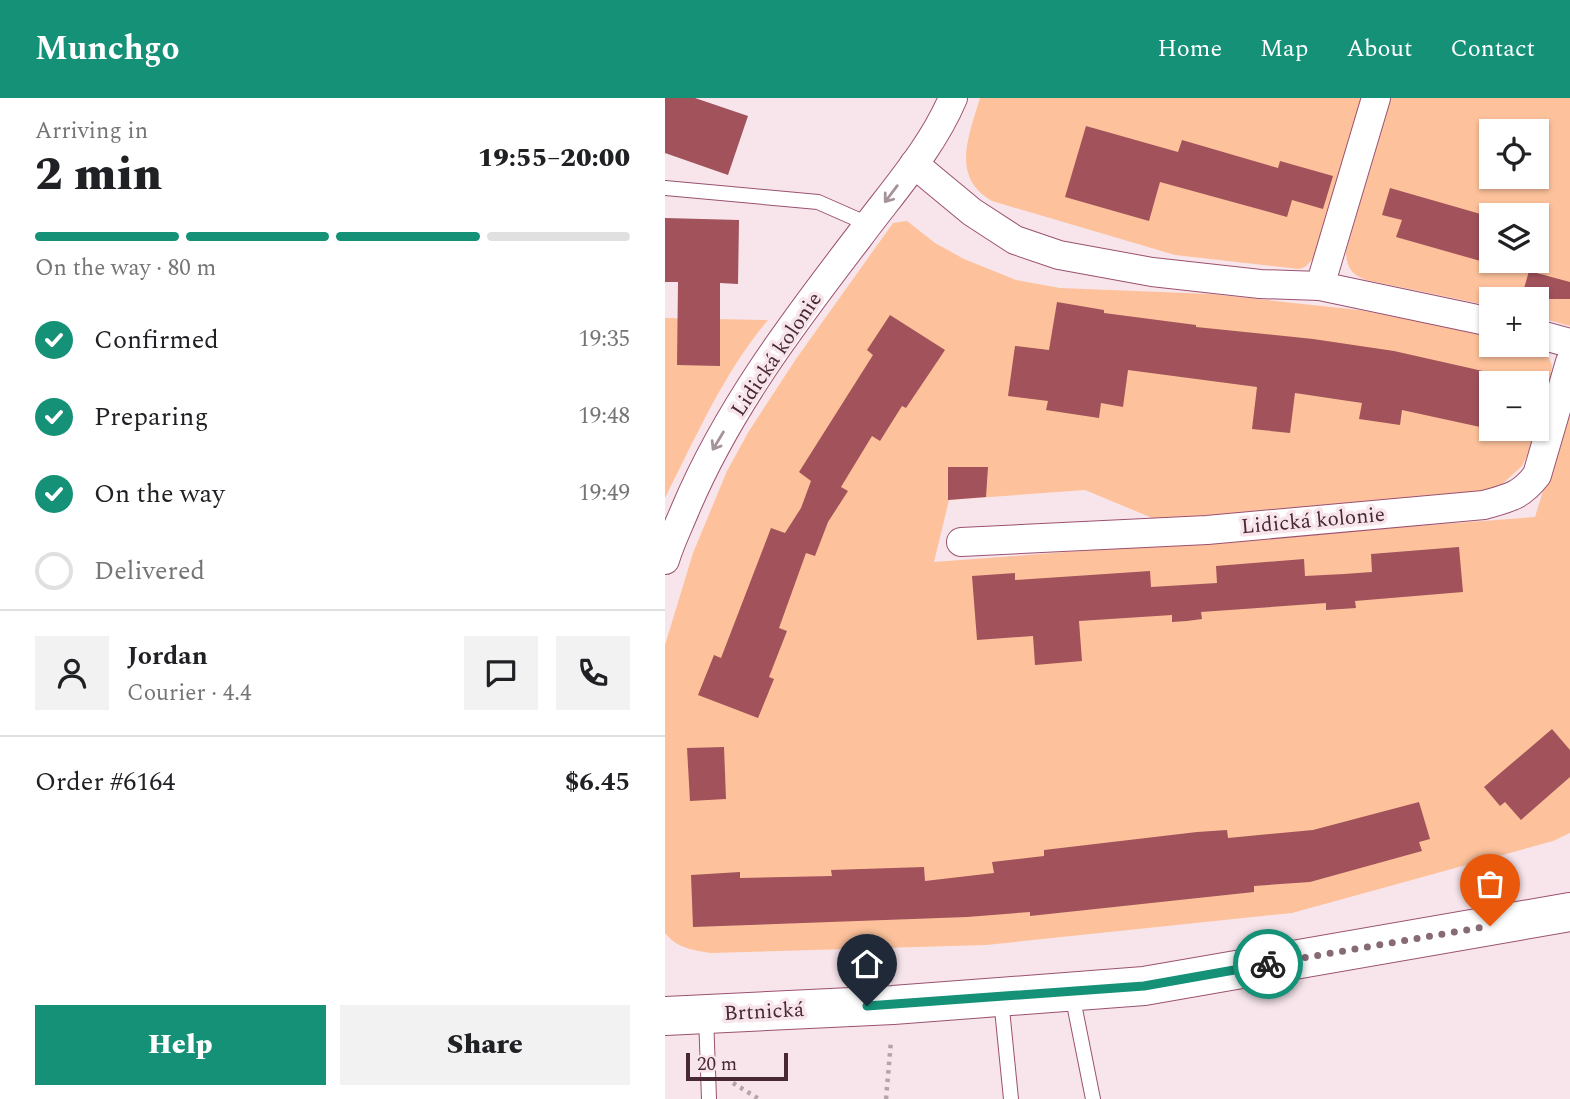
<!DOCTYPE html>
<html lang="en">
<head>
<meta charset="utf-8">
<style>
	body { margin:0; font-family:Spectral,serif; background:#f2f2f2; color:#202124; height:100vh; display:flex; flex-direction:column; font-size:26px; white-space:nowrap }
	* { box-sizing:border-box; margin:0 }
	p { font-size:23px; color:#757577 }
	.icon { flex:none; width:38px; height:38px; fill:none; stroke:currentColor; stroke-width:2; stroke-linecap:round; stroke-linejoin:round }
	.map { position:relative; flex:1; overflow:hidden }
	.panel { display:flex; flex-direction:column; background:#fff; width:665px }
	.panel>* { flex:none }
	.tools { position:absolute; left:814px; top:21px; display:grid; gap:14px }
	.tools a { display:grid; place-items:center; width:70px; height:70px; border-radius:0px; background:#fff; box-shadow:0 2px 5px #0004; font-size:35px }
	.scale { position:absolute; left:21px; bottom:18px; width:102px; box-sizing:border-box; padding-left:7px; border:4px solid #492836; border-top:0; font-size:19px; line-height:24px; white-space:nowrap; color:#492836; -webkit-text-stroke:5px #f7e5eb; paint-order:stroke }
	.pin { position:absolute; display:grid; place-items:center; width:60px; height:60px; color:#fff; margin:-72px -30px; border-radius:50% 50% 50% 0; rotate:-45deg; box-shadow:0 0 7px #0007 }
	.pin .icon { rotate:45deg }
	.courier { position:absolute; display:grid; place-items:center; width:70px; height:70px; margin:-35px; border:5px solid #149177; border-radius:50%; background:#fff; color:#222; box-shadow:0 2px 9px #0007 }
	.head em { font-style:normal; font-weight:800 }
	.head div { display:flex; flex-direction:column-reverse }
	.head { display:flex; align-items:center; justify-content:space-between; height:119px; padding:0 35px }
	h1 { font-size:46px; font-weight:800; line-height:52px }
	.bar { display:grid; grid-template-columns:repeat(4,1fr); gap:10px 7px; align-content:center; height:84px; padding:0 35px }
	.bar i { height:9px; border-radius:5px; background:#e0e0e0 }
	.bar .active { background:#149177 }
	.bar p { grid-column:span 4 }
	.line { display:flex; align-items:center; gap:18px; padding:0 35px; border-top:2px solid #e0e0e0 }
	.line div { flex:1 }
	.round { display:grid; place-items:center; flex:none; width:74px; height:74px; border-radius:0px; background:#f2f2f2 }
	ol { padding:0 35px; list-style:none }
	li { display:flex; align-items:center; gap:21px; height:77px }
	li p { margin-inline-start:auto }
	li .icon { padding:7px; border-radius:50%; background:#149177; color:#fff; stroke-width:4 }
	li:last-child { color:#757577 }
	li i { width:38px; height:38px; border:4px solid #e0e0e0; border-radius:50% }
	.primary-button { display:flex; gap:14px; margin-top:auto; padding:14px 35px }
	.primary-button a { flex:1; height:80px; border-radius:0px; background:#149177; color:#fff; font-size:28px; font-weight:800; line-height:80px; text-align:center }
	.primary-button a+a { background:#f2f2f2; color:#202124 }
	header { display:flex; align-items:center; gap:42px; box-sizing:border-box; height:98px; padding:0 35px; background:#149177; color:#fff }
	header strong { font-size:33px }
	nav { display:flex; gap:38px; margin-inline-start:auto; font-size:24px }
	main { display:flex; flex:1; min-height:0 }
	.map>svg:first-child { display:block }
</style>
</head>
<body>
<header>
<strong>Munchgo</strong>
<nav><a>Home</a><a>Map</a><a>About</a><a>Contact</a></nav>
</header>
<main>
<section class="panel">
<div class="head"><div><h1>2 min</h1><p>Arriving in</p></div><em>19:55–20:00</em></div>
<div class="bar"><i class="active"></i><i class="active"></i><i class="active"></i><i></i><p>On the way · 80 m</p></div>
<ol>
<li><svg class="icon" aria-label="check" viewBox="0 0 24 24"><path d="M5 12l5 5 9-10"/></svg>Confirmed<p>19:35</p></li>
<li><svg class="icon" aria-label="check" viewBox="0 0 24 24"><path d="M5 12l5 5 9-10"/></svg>Preparing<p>19:48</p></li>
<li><svg class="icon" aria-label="check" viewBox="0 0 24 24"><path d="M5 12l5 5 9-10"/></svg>On the way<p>19:49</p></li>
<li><i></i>Delivered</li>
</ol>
<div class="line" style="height:126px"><a class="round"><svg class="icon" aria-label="person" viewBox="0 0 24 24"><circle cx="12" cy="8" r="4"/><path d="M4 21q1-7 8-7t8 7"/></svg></a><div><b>Jordan</b><p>Courier · 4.4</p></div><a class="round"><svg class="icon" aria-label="chat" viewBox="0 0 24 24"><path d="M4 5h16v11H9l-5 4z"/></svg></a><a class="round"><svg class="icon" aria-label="phone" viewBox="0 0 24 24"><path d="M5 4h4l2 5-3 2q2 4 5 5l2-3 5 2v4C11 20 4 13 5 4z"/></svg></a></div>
<div class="line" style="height:91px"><div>Order #6164</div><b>$6.45</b></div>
<div class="primary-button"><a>Help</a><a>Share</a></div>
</section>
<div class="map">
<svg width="905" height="1001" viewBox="0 0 905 1001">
	<rect width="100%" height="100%" fill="#f7e5eb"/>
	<!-- green -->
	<g fill="#fdc29c" fill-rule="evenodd">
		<path d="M315 0H700L651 158 640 169 634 171 510 157 327 103C285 79 304 37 315 0Z"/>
		<path d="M726 0H905V228L872 219V201H826V208L701 182C686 177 681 168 681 153ZM826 33H872V79H826ZM826 117H872V163H826Z"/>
		<path d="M242 123 270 145 299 161 351 182 395 190 546 196 694 212 826 237V247H868L882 254 887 268 885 283 866 350 857 368 833 390 815 396 776 400 492 422 420 392 284 402 269 464 870 419 905 306V735L888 743 627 815 321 847 46 855C27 852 12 850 0 835V547L28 455 62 373 84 333 131 261 228 125ZM826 285H872V331H826Z"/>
		<path d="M0 220 103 222C59 274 31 339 0 400Z"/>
	</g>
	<!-- building -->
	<g fill="#a1525b">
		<path d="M0 0H30L83 18 63 77 0 55Z"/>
		<path d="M421 28 513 54 517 42 613 70 615 63 668 78 658 111 627 102 622 119 495 84 484 123 400 99Z"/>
		<path d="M725 90 826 119V166L731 139 737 122 717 117Z"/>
		<path d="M0 120 74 122 73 186 55 185V268L12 267 13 184H0Z"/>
		<path d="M864 173 905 184V201H856Z"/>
		<path d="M392 204 439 212V215L531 227V229L648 241 729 253 866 284 826 285V331H854L852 337 737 312 735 327 694 321 697 305 630 295 625 335 587 331 592 289 463 272 458 309 436 305 434 320 381 312 383 303 343 298 350 248 384 252Z"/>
		<path d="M225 217 280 252 241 310 237 308 215 343 207 338 176 389 183 393 163 424 150 458 141 455 114 530 122 533 104 579 109 581 93 620 33 597 49 557 56 560 106 430 120 435 136 410 146 383 134 374 208 257 202 252Z"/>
		<path d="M283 369H323L321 399 283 402Z"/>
		<path d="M794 449 798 494 690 503 691 510 661 512V505L536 514 537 521 522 523 507 524V517L414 523 417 563 370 567 368 538 312 542 307 478 350 475V482L485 473 486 489 552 485 551 468 639 461 640 478 679 476 707 474 706 456Z"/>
		<path d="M887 631 905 652V679L856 722 840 704 835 708 819 689Z"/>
		<path d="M59 649 61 701 25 703 22 650Z"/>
		<path d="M754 704 765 741 754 744 757 753 645 784 589 788V794L365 818V814L302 819 28 829 26 777 75 774V780L167 778 166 772 259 769 260 783 329 775 327 764 379 758V752L532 734 562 732 563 740 648 732Z"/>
	</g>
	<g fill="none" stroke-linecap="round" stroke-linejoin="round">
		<defs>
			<g id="lane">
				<path d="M0 90 153 104 203 126"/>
				<path d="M407 896 428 1001"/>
				<path d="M336 901 346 1001"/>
				<path d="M41 918 44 1001"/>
			</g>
			<g id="street">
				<path d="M249 66 307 114 350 142 394 157 487 174 595 186 655 188 826 224"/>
				<path d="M655 188 711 0"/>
				<path d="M872 236 905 245"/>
				<path d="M296 444 542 432 819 407C844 400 856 398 872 377L905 264"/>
				<path d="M0 462C5 445 13 429 20 412 62 312 127 226 193 140 226 95 266 52 288 0"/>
			</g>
			<path id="secondary" d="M0 918 228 907 479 888 905 814"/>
		</defs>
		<!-- lane casing -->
		<use href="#lane" stroke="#9b5171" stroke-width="16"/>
		<!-- street casing -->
		<use href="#street" stroke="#9b5171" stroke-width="30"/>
		<!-- secondary casing -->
		<use href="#secondary" stroke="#9b5171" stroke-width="40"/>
		<!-- path -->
		<g stroke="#b8a1aa" stroke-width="4.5" stroke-dasharray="3.5 5" stroke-linecap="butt">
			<path d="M68 985 94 1001"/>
			<path d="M221 1001 226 943"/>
		</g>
		<!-- lane -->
		<use href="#lane" stroke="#fff" stroke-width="14"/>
		<!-- street -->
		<use href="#street" stroke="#fff" stroke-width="28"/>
		<!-- secondary -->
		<use href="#secondary" stroke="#fff" stroke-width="38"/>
	</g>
	<!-- one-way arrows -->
	<defs><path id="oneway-shaft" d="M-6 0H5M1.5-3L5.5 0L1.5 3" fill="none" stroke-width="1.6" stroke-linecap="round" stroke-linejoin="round" transform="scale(1.75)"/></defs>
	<g stroke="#a4949a">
		<use href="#oneway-shaft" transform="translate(226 96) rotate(127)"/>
		<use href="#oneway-shaft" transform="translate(53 343) rotate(121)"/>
	</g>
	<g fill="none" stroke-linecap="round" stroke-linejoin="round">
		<!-- done -->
		<path stroke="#866a75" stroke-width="7" stroke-dasharray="0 12.6" d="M603 866 825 828"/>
		<!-- route -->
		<path stroke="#149177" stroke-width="9" d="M202 908 479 888 603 866"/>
	</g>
	<g text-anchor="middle" stroke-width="7" stroke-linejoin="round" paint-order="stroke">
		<!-- street labels -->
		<g font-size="21" fill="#492836" stroke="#f7e5eb">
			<text transform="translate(111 256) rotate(-56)" y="7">Lidická kolonie</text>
			<text transform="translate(648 422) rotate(-5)" y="7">Lidická kolonie</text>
			<text transform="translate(99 913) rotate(-3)" y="7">Brtnická</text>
		</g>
	</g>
</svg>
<div class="tools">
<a><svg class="icon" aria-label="locate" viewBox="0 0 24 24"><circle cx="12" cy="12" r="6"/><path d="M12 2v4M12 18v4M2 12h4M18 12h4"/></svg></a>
<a><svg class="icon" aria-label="layers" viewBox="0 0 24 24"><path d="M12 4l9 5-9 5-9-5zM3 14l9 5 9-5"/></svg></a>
<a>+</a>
<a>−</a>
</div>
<div class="scale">20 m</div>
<div class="pin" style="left:825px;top:828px;background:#ea580c"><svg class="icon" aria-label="bag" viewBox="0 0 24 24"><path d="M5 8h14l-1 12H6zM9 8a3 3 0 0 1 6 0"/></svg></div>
<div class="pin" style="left:202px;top:908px;background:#1f2937"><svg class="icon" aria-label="home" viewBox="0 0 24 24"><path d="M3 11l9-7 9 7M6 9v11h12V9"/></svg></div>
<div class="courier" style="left:603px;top:866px"><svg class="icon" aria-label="bike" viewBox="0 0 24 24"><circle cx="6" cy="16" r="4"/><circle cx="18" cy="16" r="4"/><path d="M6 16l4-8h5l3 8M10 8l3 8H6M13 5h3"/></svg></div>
</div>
</main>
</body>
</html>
